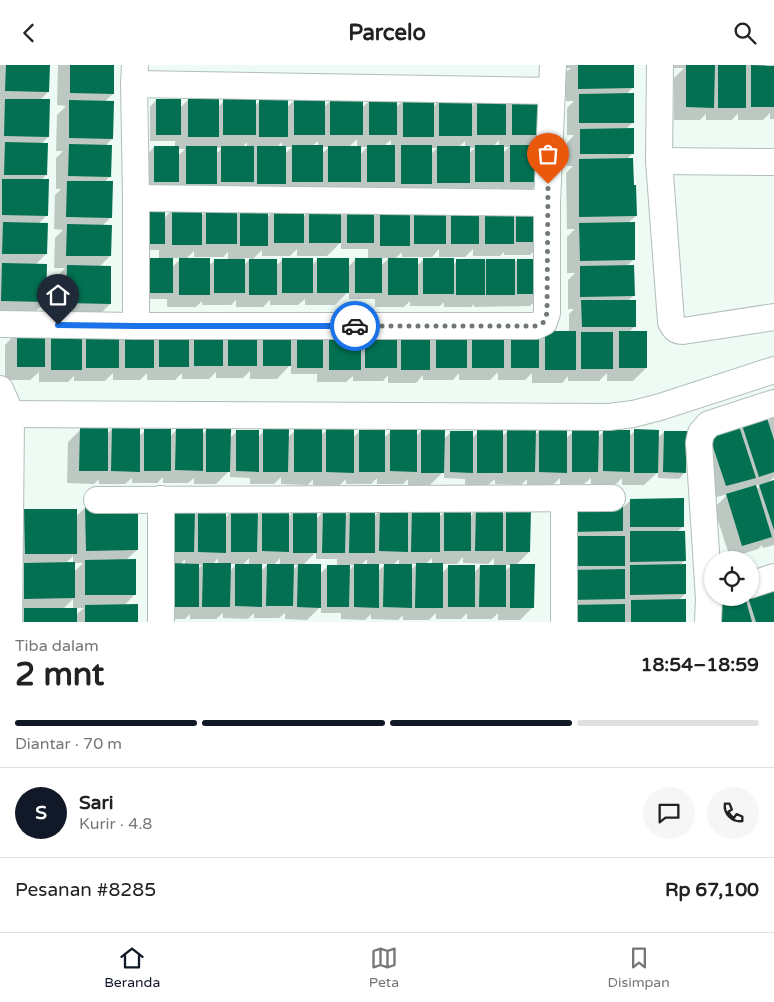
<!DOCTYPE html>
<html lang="id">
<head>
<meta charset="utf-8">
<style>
	body { margin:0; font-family:"Varela Round",sans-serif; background:#f6f6f6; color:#222; height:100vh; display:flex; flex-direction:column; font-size:19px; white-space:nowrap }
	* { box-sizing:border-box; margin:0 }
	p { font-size:16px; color:#767676 }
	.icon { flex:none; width:28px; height:28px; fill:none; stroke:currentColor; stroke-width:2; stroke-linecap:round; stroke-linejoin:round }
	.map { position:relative; height:557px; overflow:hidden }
	.sheet { display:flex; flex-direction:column; background:#fff; flex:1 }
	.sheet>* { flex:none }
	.buttons { position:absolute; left:704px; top:486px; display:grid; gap:10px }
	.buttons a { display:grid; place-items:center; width:55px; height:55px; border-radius:50%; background:#fff; box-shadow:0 1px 4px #0004; font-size:25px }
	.pin { position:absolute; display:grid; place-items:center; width:42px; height:42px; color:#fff; margin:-51px -21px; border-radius:50% 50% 50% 0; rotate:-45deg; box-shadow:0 0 5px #0007 }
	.pin .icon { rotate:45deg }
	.courier { position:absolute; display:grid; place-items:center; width:50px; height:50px; margin:-25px; border:4px solid #1a73e8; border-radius:50%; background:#fff; color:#222; box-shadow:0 1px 6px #0007 }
	.overview em { font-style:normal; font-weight:700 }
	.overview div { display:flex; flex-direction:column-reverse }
	.overview { display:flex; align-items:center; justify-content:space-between; height:85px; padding:0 15px }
	h1 { font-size:32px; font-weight:700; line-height:38px }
	.bar { display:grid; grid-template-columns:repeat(4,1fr); gap:8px 5px; align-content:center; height:60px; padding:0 15px }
	.bar i { height:6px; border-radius:4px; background:#e0e0e0 }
	.bar .on { background:#111827 }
	.bar p { grid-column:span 4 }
	.line { display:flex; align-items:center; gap:12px; padding:0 15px; border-top:1px solid #e0e0e0 }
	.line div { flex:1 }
	.round { display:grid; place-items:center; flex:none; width:52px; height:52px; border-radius:26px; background:#f6f6f6 }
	header { display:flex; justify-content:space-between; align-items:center; height:65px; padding:0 15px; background:#fff; font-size:22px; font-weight:700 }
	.tabs { display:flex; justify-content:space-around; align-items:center; height:70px; border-top:1px solid #e0e0e0; background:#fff; font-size:14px; color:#767676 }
	.tabs a { display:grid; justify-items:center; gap:2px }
	.tabs .on { color:#111827 }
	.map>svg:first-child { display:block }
</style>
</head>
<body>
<header><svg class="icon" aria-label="back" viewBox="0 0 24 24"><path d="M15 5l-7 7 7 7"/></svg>Parcelo<svg class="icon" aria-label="search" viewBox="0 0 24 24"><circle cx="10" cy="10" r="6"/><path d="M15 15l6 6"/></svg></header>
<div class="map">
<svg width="774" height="557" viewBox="0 0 774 557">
	<rect width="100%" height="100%" fill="#edfbf4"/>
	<!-- shadow -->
	<g fill="#0003" fill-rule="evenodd">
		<path d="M0 0H49L48 27 40 35 48 72 41 79 46 110 40 116 47 150 38 159 46 189 35 200 45 237 32 250 0 249V202L1 201H0V40L1 39H0Z"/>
		<path d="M58 0H113V29L104 37 112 74 105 81 110 111 104 118 111 152 102 161 110 191 99 202 110 239 97 252 54 251 55 214 65 203H54L55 173 63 165 54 164 55 130 61 124H56V93L63 86H56L57 50 66 41 57 40Z"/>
		<path d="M566 0H633V22L626 30 633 57 626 64 633 88 627 94 636 151 628 158 634 194 627 201 634 230 628 236 635 261 628 268 646 303 633 316H607V308L599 316H568V311L562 318H532V308L525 315H498V307L490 315H459V308L453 315H423V310L416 318H388V310L383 316H353V311L346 317H317V309H291V299L277 314H250V306L243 313H216V307L209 314H182V308L175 315H147V308L140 315H113V308L105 316H74V311L68 317H39V307L30 315H5V280L17 267 43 275 51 267H229L289 276 298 268 321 277 330 269 472 268 503 276 511 268 538 275 545 268H569V249L574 244H568V215L575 208H567V172L575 164H567L566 108 573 101H567V78L574 70H567V43L574 36H566L565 8 571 3H566Z"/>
		<path d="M674 0H766L765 2 774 0V54H770V48L763 55H738V48L732 55H706V49L700 55H674V13L684 3H674Z"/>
		<path d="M512 33 541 69 529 81 539 117 526 130H498V122L490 130H463V122L456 130 389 132V122L381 129H355V121L347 129 148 123V89L154 82H175V76H150V42L156 35 180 43 188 35 218 42 224 36 255 41 260 36 287 42 295 35 324 42 331 35 362 43 370 35 396 42 404 35 433 42 440 35 470 42 478 35 505 41ZM357 74V82H349ZM391 75V82H384L386 79ZM499 75V82H493ZM318 76V82H311ZM465 76V83H458ZM247 77V83H242ZM282 77V83H276ZM285 82H292L285 89ZM322 82H329L322 89ZM360 82H367L360 90ZM503 82H509L503 88ZM216 83H222L216 89ZM431 83H437L431 89ZM468 83H475L468 89ZM178 84H185L178 91Z"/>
		<path d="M486 144H513L543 177 530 190H504V187L500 191H473V184L465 192H439V184L432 192H402V187L395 194 417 201 423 195 453 200 457 196 483 198 487 195 514 198 517 195 543 228 530 241 474 242V239L471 242H444V237L440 241H410V236L404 242H375V234H349V226L335 240H305V234L298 240H270V235L263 242H236V235L231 240H202V236L196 242H167V234H142L159 195V185H134L172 145 200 152 206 146 236 150 241 146 267 152 275 145 303 152 310 145 340 152 347 145 373 152 380 145 409 151 415 145 445 152 452 145 478 151ZM341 177V184H368V194H356L348 202 317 195 311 201 283 194 276 201 252 195 262 185V191H290L297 184V191H327ZM194 186V192H223L228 187V195H215L209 201 185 195ZM172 193H182L172 202ZM244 193H251L244 200ZM381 193H389L381 201Z"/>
		<path d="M772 351H774V412L768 418 774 416V480L763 483 762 480 758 484 730 493 714 443 728 429 713 433 697 384 739 365 743 362 767 357ZM762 419 756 425 755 421Z"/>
		<path d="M112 364 138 372 145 366 170 372 176 365 201 370 207 365 229 374 237 366 258 372 264 366 287 373 295 366 321 370 327 365 352 373 359 367 384 373 391 366 416 371 421 366 444 374 451 367 472 373 478 367 501 372 508 366 535 370 540 365 566 373 573 367 598 372 604 366 629 371 635 366 657 374 664 367 685 407 679 414 658 413V407L644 420H622V413L616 419H591V413L584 419H560V413L553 420H527V414L521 420 495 419V414L488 420H465V414L444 413V406L430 420H408V414L403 419H377V413L371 419H346V414L340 420H313V414L308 420 281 419V412L274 419H250V413L230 412V405L216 419H194V413L188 418H163V412L157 418H132V413L125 419H99V414L94 419 67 418 68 377 80 365 107 369Z"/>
		<path d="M631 435 683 461 677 467 684 496 679 501 685 529 678 536 685 557H558L557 452 622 443Z"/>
		<path d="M86 442 137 485 126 495 135 529 124 541 137 557H11L22 546H11L12 458 25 445 75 452ZM73 491V498H83L73 508 66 498ZM73 534V544H63ZM75 543H84L75 551Z"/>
		<path d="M412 444 438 453 445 446 470 452 476 445 501 451 507 445 529 487 515 501 533 542 520 555H498V548L492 554H467V548L461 554H436V548L429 555H403V550L398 555 371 554V549L365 555 341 554V548H321V541L307 555 285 554V548L279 553H254V548L248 554 223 553V548L216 554H190V549L185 554H158L154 500 199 445 225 453 232 446 256 452 263 446 288 452 294 446 316 454 323 447 344 453 350 446 374 452 380 445 407 450ZM316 487V494H337V501H328L320 509 303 500ZM463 492V498L488 499 494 493V501H480L474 508 449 501 442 508V499H457ZM218 493V499H213ZM249 493V501H242ZM280 493V500H274ZM432 493V500H425ZM185 494V500H180ZM367 494V501H360ZM399 494V500H393ZM229 499H237L229 507ZM260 499H268L260 507ZM378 499H386L378 506ZM411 499H417L411 505ZM197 500H202L197 505ZM292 500H298L292 506ZM349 500H354L349 506ZM505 500H512L505 506Z"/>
		<path d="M774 524V557H703L744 536 748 532Z"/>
	</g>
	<!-- building -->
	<g fill="#027051">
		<path d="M6 0H50L49 27 5 26Z"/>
		<path d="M70 0H114V29L70 28Z"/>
		<path d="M578 0H634V23L578 24Z"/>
		<path d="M686 0H715L714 43 686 42Z"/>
		<rect x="718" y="0" width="28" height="43"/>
		<path d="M751 0 774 1V42H751Z"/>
		<path d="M634 28V58H579V29Z"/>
		<rect x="512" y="32" width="30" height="38"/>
		<path d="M5 34H50L49 72 4 71Z"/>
		<rect x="156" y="34" width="25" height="36"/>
		<rect x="188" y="34" width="31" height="38"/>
		<rect x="223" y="34" width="33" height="36"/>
		<rect x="259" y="34" width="29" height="38"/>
		<rect x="294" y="34" width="31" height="36"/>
		<rect x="330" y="34" width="33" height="36"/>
		<rect x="369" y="34" width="28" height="36"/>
		<rect x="403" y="34" width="31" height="38"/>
		<rect x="439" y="34" width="33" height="37"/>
		<rect x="477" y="34" width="29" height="36"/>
		<path d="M69 35 114 36 113 74 69 73Z"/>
		<path d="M634 63V89H580V64Z"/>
		<path d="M5 77 48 78 47 110H4Z"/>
		<path d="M69 79 112 80 111 112 68 111Z"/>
		<rect x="292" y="80" width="31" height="37"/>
		<rect x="367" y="80" width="28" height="37"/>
		<rect x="401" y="80" width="31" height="39"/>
		<rect x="475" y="80" width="29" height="37"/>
		<rect x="510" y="80" width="30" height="37"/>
		<rect x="154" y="81" width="25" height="36"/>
		<rect x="186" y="81" width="31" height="38"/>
		<rect x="221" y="81" width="33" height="36"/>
		<rect x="257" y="81" width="29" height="38"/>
		<rect x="328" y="81" width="33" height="36"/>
		<rect x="437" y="81" width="33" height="37"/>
		<path d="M633 93 634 120H636L637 151 579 152V94Z"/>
		<path d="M2 114H49L48 151 2 150Z"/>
		<path d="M67 116H113L112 153 66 152Z"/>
		<rect x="485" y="142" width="29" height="37"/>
		<rect x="516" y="142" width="28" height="35"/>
		<rect x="274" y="143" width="30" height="35"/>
		<rect x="347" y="143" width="27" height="35"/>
		<rect x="380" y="143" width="30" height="38"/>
		<rect x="451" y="143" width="28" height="36"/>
		<rect x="140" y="144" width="25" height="35"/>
		<rect x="172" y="144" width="30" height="36"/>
		<rect x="206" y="144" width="31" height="35"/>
		<rect x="240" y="144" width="28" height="37"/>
		<rect x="309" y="144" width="32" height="34"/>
		<rect x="414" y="144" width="32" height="35"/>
		<path d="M3 157 48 158 47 189H2Z"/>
		<path d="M635 157V195L580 196 579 158Z"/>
		<path d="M67 159 112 160 111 191H66Z"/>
		<rect x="148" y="193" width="25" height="35"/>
		<rect x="179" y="193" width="31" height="37"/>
		<rect x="282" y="193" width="31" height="35"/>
		<rect x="317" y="193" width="32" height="35"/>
		<rect x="355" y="193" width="27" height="35"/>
		<rect x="388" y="193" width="30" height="37"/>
		<rect x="423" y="193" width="31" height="36"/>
		<rect x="214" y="194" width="31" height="34"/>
		<rect x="249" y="194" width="28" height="36"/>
		<rect x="456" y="194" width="29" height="36"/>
		<rect x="486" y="194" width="29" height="36"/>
		<rect x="517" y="194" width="27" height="35"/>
		<path d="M2 198 47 199 46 237 1 236Z"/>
		<path d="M67 200 111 201V239L66 238Z"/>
		<path d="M634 200 635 231 580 232V201Z"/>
		<path d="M581 235H636V262H582Z"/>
		<rect x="159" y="265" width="30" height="37"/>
		<rect x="263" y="265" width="28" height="36"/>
		<rect x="17" y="266" width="28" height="36"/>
		<rect x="51" y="266" width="31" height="39"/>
		<rect x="86" y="266" width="33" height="37"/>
		<rect x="125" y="266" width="29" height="37"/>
		<rect x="194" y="266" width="29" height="35"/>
		<rect x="228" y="266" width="29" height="35"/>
		<rect x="436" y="266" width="31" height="37"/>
		<rect x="511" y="266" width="28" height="37"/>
		<rect x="545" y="266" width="31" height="39"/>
		<rect x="619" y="266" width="28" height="37"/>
		<rect x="297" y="267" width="26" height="36"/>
		<rect x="329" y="267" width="32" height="38"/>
		<rect x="365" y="267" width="32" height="36"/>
		<rect x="401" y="267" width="29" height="38"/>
		<rect x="472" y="267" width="32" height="36"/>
		<rect x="581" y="267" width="32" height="37"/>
		<path d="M767 353 774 375V407L759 412 742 360Z"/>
		<path d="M739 361 756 413 726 421 709 370Z"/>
		<path d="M112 362 140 363V407L111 406Z"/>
		<path d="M80 363H108V406H79Z"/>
		<path d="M206 363 231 364 230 407H206Z"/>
		<path d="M326 363 354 364V408L326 407Z"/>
		<path d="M539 363 567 364V408L539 407Z"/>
		<rect x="144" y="364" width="27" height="42"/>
		<path d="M176 364H203V406L175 405Z"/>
		<path d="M263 364H289L288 407H263Z"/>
		<rect x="294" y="364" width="28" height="43"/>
		<path d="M421 364 445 365 444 408H421Z"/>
		<path d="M507 364H536L535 407H507Z"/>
		<path d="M634 364 659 365 658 408H634Z"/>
		<path d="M236 365H259V407L236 406Z"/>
		<rect x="359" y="365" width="26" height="42"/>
		<path d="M390 365H417V407L390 406Z"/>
		<rect x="477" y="365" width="26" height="43"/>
		<path d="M572 365H599L598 407H572Z"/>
		<path d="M603 365H630V407L603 406Z"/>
		<path d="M450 366H473V408L450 407Z"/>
		<path d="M664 366H687L686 408 663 407Z"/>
		<path d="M774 415V465L759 420Z"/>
		<path d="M756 420 772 472 742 481 726 429Z"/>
		<path d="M684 433V462H630V434Z"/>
		<path d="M569 438H623V466L569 467Z"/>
		<path d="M138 440V485L86 486 85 441Z"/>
		<path d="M412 443H440V487H411Z"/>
		<path d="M24 444H77V489H25Z"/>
		<path d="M166 444 195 445 194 487H166Z"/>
		<path d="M198 444H226V488L198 487Z"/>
		<path d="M380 444H408V487L379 486Z"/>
		<path d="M476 444 503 445V486H475Z"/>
		<path d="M506 444H531L530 487H506Z"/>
		<path d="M231 445H258L257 487H231Z"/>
		<path d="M262 445H289V487L262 486Z"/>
		<rect x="293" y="445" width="24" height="43"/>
		<path d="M350 445H375V488H349Z"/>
		<rect x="444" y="445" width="27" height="41"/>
		<path d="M323 446H346L345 488H322Z"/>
		<path d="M630 466H685L686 496 630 497Z"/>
		<path d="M569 471H625V501H570Z"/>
		<path d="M136 494V530H85V495Z"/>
		<path d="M75 497V533L24 534V498Z"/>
		<path d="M171 498 199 499V542H170Z"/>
		<path d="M203 498H231L230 542H202Z"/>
		<path d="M416 498H443V543H415Z"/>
		<path d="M235 499H262V542L235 541Z"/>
		<path d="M267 499H294L293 541H266Z"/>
		<path d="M298 499H321V543L297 542Z"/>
		<path d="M354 499H379V543L354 542Z"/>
		<path d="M384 499H412V543L383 542Z"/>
		<path d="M510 499H535L534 543H510Z"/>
		<path d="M686 499V529L630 530V500Z"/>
		<path d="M327 500H350L349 542H327Z"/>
		<rect x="448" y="500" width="27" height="42"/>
		<path d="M480 500H506V542H479Z"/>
		<path d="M625 504V534L569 535V505Z"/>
		<path d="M772 523 774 528V557H756L748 532Z"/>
		<path d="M741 532H745L752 557H720L715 541Z"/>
		<path d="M686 534V557H631V535Z"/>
		<path d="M138 539V557H85V540Z"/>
		<path d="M625 539V557H570V540Z"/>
		<rect x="24" y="543" width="53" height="14"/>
	</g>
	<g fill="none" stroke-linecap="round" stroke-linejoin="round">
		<defs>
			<g id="minor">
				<path d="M135 0 134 19 136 133V261"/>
				<path d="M660 0 659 96 671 257C674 263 676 266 683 266L774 252"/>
				<path d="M134 19 552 26"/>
				<path d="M659 96 774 97"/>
				<path d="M136 133 547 138"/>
				<path d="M0 259 136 261H536L544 257 547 248V138L553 0"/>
				<path d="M0 324 11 349V354L9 557"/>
				<path d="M0 349 609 352 633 349 660 342 774 305"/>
				<path d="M564 433V557"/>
				<path d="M161 434V557"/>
				<path d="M97 435 612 433"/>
				<path d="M750 520 774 512"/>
				<path d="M708 557 709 534 699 378 701 368 709 359 774 338"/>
			</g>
		</defs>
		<!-- minor casing -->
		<use href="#minor" stroke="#b2bfb9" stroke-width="28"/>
		<!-- minor -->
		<use href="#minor" stroke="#fff" stroke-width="26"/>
	</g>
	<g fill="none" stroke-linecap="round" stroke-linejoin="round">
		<!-- done -->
		<path stroke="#717975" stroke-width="5" stroke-dasharray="0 9" d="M355 261H536L544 257 547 248 548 119"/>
		<!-- route -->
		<path stroke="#1a73e8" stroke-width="6" d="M58 260 136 261H355"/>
	</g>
</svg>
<div class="buttons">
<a><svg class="icon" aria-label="locate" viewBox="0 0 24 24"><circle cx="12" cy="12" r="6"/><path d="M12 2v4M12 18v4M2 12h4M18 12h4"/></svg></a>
</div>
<div class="pin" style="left:548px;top:119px;background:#ea580c"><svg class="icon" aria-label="bag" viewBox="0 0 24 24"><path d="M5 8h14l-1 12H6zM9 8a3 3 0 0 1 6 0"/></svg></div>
<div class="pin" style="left:58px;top:260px;background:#1f2937"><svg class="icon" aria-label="home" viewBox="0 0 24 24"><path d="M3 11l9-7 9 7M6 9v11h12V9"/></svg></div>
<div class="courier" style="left:355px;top:261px"><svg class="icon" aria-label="car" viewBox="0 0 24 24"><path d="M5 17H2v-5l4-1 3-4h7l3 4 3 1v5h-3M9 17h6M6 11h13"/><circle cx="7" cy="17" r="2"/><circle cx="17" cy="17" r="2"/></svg></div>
</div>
<section class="sheet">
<div class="overview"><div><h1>2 mnt</h1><p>Tiba dalam</p></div><em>18:54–18:59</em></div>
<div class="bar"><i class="on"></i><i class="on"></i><i class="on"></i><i></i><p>Diantar · 70 m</p></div>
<div class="line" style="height:90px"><b class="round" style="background:#111827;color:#fff">S</b><div><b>Sari</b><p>Kurir · 4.8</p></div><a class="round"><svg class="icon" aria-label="chat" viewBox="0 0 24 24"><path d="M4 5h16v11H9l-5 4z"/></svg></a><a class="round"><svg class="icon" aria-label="phone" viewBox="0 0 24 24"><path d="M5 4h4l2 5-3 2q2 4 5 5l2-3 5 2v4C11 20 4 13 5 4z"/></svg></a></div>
<div class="line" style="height:65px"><div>Pesanan #8285</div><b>Rp 67,100</b></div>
</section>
<nav class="tabs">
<a class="on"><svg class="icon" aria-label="home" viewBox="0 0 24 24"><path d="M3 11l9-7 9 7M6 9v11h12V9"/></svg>Beranda</a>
<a><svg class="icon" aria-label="map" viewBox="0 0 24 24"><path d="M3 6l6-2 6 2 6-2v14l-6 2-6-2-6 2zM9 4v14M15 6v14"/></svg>Peta</a>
<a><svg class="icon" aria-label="saved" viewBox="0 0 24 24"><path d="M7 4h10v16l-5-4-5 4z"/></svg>Disimpan</a>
</nav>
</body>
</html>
